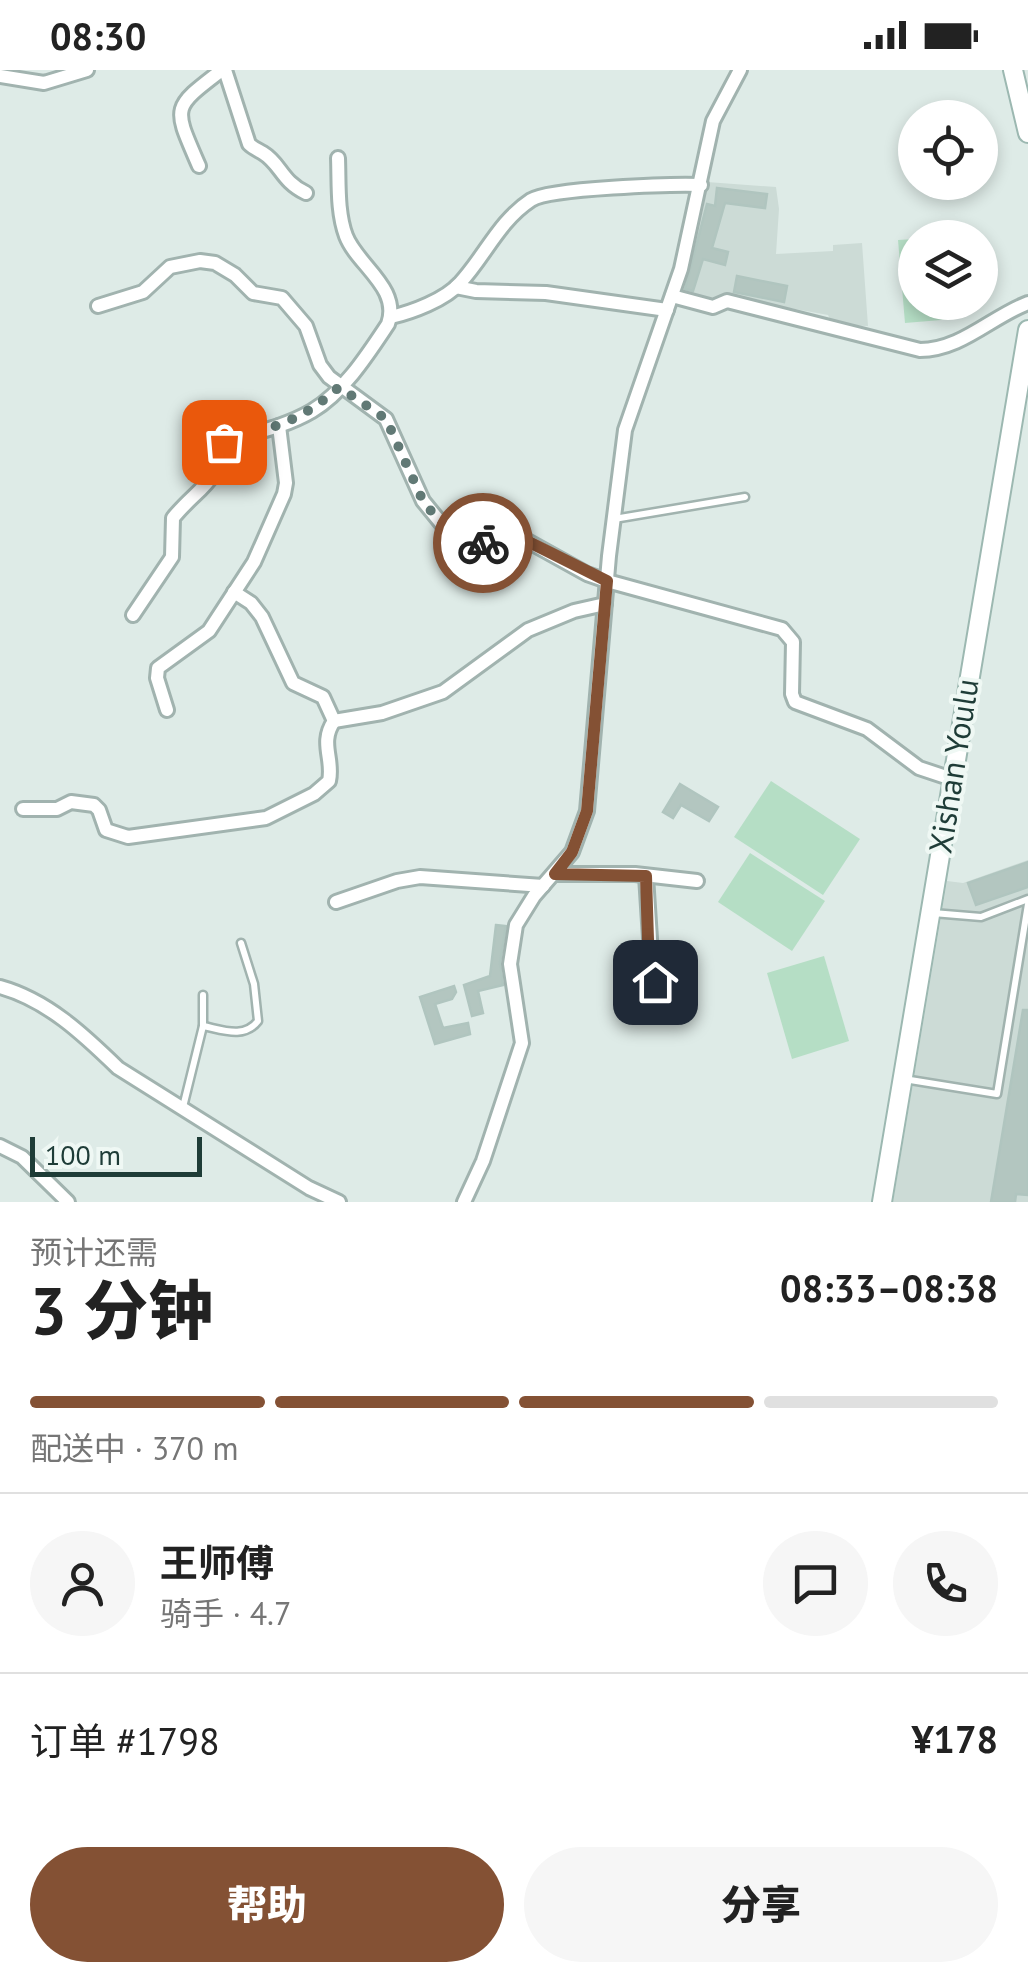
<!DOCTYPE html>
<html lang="zh">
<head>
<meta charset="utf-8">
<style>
	body { margin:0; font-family:"PT Sans","Noto Sans SC",sans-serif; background:#f6f6f6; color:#222; height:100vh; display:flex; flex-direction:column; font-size:38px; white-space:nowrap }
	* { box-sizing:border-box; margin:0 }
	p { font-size:32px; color:#767676 }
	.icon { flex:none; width:55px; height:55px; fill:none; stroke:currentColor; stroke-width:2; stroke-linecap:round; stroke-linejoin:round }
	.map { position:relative; height:1132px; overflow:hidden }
	.details { display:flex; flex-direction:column; background:#fff; flex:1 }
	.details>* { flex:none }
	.buttons { position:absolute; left:898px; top:30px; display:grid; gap:20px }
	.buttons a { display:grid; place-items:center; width:100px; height:100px; border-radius:50%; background:#fff; box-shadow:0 5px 15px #0003; font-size:50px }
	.scale { position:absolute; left:30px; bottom:25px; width:172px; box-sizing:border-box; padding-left:10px; border:5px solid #1e3c37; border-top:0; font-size:28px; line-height:35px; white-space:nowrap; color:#1e3c37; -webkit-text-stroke:8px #eff8f4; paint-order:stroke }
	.pin { position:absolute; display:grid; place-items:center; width:85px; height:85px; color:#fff; margin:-42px; border-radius:20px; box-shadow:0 5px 15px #0006 }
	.courier { position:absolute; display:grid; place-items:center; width:100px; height:100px; margin:-50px; border:8px solid #845134; border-radius:50%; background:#fff; color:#222; box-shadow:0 2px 12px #0007 }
	.headline em { font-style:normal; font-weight:800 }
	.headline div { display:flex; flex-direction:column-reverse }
	.headline { display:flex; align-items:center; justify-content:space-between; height:170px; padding:0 30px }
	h1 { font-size:65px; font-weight:800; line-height:75px }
	.bar { display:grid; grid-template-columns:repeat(4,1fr); gap:15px 10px; align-content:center; height:120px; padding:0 30px }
	.bar i { height:12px; border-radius:8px; background:#e0e0e0 }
	.bar .on { background:#845134 }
	.bar p { grid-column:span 4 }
	.line { display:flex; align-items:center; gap:25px; padding:0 30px; border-top:2px solid #e0e0e0 }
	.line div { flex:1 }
	.round { display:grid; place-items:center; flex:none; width:105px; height:105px; border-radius:52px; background:#f6f6f6 }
	.primary-button { display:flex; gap:20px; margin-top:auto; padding:20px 30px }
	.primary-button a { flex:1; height:115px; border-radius:60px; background:#845134; color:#fff; font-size:40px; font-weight:800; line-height:115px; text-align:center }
	.primary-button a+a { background:#f6f6f6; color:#222 }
	.status { display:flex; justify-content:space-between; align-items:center; height:70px; padding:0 50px; background:#fff; direction:ltr }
	.status svg { height:28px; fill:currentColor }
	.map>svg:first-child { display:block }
</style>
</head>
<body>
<div class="status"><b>08:30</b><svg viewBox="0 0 49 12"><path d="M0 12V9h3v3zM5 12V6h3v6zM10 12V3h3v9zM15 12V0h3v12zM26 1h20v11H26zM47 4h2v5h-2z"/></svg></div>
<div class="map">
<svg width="1028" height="1132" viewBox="0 0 1028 1132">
	<rect width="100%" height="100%" fill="#deebe7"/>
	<!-- built -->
	<g fill="#ccdbd6">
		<path d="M707 112 776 117 779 139 776 184 833 181V175L862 173 868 256 833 255 828 245 719 225 714 231 679 222 703 140Z"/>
		<path d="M1028 790V1132H893L947 811 963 813Z"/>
	</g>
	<!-- green -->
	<g fill="#b5dec5">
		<path d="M915 169V232L952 233 953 249 905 253 898 170Z"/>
		<path d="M771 711 860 769 823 825 734 767Z"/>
		<path d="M750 783 825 831 792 881 718 832Z"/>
		<path d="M824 886 849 971 792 989 767 903Z"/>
	</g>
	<!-- building -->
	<g fill="#b3c6c0" stroke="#b0c5bf" stroke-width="2.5">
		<path d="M717 118 767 124 765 138 725 133 712 178 728 182 725 195 703 189 693 221 685 219 707 134 715 136Z"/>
		<path d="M737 206 787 216 784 232 734 222Z"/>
		<path d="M680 714 718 737 709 751 681 735 673 748 663 742Z"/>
		<path d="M1028 792V817L976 835 968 813Z"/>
		<path d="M496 855 506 856 500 893 503 915 478 921 483 943 472 946 464 915 490 906Z"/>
		<path d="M454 916 456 922 452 929 435 934 443 958 468 953 470 964 435 974 420 927Z"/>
		<path d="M1023 940H1028V1125L1016 1124 1015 1132H991Z"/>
	</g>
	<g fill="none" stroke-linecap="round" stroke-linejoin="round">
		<defs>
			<g id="lane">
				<path d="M614 449 745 427"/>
				<path d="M933 843 981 847 1028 829"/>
				<path d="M203 956C223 960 244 969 258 951L254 914 241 873"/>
				<path d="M904 1009 997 1024 1028 834"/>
				<path d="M183 1037 203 956V925"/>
			</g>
			<g id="street">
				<path d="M225 0 249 74C253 78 258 80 263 83 281 94 281 111 306 123"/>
				<path d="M0 6 44 13 87 0"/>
				<path d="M199 96C173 36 171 39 222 0"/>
				<path d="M456 217 476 221 546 223 667 240"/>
				<path d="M672 226 713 237 727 231 920 280C961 280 991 247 1028 233"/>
				<path d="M98 236 143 222 170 197 200 191 215 193 235 205 253 223 282 228 306 256 320 295 329 307 386 349 423 431 463 480 470 481 489 469 513 463 587 504 607 511 782 559 793 572 792 624 795 632 867 659 919 698 952 709"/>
				<path d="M391 247C412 242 445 230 460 213 485 186 499 151 531 130 550 118 673 114 701 115"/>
				<path d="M234 522 251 533 262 547 293 613 323 627 334 651"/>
				<path d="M133 545 172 487 173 448C197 418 219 414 223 372 253 363 285 357 312 341 344 322 368 284 388 254 401 218 357 195 346 166 337 142 339 113 338 88"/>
				<path d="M167 640 157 608 158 598 209 561 254 492 284 424 286 413 279 356"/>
				<path d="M334 651 382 643 443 622 528 560 574 541 605 534"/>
				<path d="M23 739H57L71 732 94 735 99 740 106 760 128 767 266 748 314 724 329 711C334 689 319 673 334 651"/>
				<path d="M555 804H635L697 811"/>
				<path d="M646 806 652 900 665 930 667 945"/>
				<path d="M336 832 397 811 420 807 543 816"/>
				<path d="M0 917C47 930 83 964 118 998L309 1118 339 1132"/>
				<path d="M0 1076 22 1087 68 1132"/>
				<path d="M464 1132 483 1091 522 973 510 894 516 855 534 826 572 782 587 741 609 486 625 360 681 199 713 51 740 0"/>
			</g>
			<g id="secondary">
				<path d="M1013 0 1028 63"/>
				<path d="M882 1132 1028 260"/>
			</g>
		</defs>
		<!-- lane casing -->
		<use href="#lane" stroke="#a1b3af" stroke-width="11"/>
		<!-- street casing -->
		<use href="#street" stroke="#a1b3af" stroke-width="18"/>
		<!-- secondary casing -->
		<use href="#secondary" stroke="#9cb8b1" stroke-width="22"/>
		<!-- lane -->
		<use href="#lane" stroke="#fff" stroke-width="6"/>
		<!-- street -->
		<use href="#street" stroke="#fff" stroke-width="12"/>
		<!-- secondary -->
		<use href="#secondary" stroke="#fff" stroke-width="18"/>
	</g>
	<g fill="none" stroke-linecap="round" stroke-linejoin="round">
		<!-- done -->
		<path stroke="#617975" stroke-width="10" stroke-dasharray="0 18" d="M224 372C271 358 301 352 339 317L386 349 423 431 460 477 470 481 483 473"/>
		<!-- route -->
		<path stroke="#845134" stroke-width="12" d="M483 473 513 464 607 511 587 741 572 782 555 804 646 806 648 870 655 912"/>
	</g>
	<g text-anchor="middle" stroke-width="8" stroke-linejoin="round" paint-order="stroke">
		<!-- street labels -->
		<g font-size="32" fill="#1e3c37" stroke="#eff8f4">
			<text transform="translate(954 696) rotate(-81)" y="11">Xishan Youlu</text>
		</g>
	</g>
</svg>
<div class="buttons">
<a><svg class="icon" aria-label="locate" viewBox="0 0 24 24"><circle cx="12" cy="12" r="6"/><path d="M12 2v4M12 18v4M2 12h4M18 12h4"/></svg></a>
<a><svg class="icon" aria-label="layers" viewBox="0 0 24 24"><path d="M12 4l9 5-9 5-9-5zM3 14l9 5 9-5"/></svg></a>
</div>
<div class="scale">100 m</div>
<div class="pin" style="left:224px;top:372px;background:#ea580c"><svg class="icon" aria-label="bag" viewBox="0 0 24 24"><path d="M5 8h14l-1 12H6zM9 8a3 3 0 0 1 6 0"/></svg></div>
<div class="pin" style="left:655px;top:912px;background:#1f2937"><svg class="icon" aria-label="home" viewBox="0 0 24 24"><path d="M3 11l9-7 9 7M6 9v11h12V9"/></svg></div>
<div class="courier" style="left:483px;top:473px"><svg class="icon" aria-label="bike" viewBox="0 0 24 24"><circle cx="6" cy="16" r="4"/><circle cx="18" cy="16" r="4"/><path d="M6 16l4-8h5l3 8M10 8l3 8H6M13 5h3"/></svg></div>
</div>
<section class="details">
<div class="headline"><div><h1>3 分钟</h1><p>预计还需</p></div><em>08:33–08:38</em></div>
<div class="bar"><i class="on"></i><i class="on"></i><i class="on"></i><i></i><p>配送中 · 370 m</p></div>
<div class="line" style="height:180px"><a class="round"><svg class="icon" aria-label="person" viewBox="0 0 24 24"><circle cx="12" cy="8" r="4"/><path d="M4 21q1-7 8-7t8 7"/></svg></a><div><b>王师傅</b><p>骑手 · 4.7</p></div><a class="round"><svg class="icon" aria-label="chat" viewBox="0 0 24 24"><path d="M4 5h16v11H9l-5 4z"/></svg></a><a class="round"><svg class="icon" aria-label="phone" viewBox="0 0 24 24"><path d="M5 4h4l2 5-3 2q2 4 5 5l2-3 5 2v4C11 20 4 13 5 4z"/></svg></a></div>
<div class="line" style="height:130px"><div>订单 #1798</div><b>¥178</b></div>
<div class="primary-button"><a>帮助</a><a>分享</a></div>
</section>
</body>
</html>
